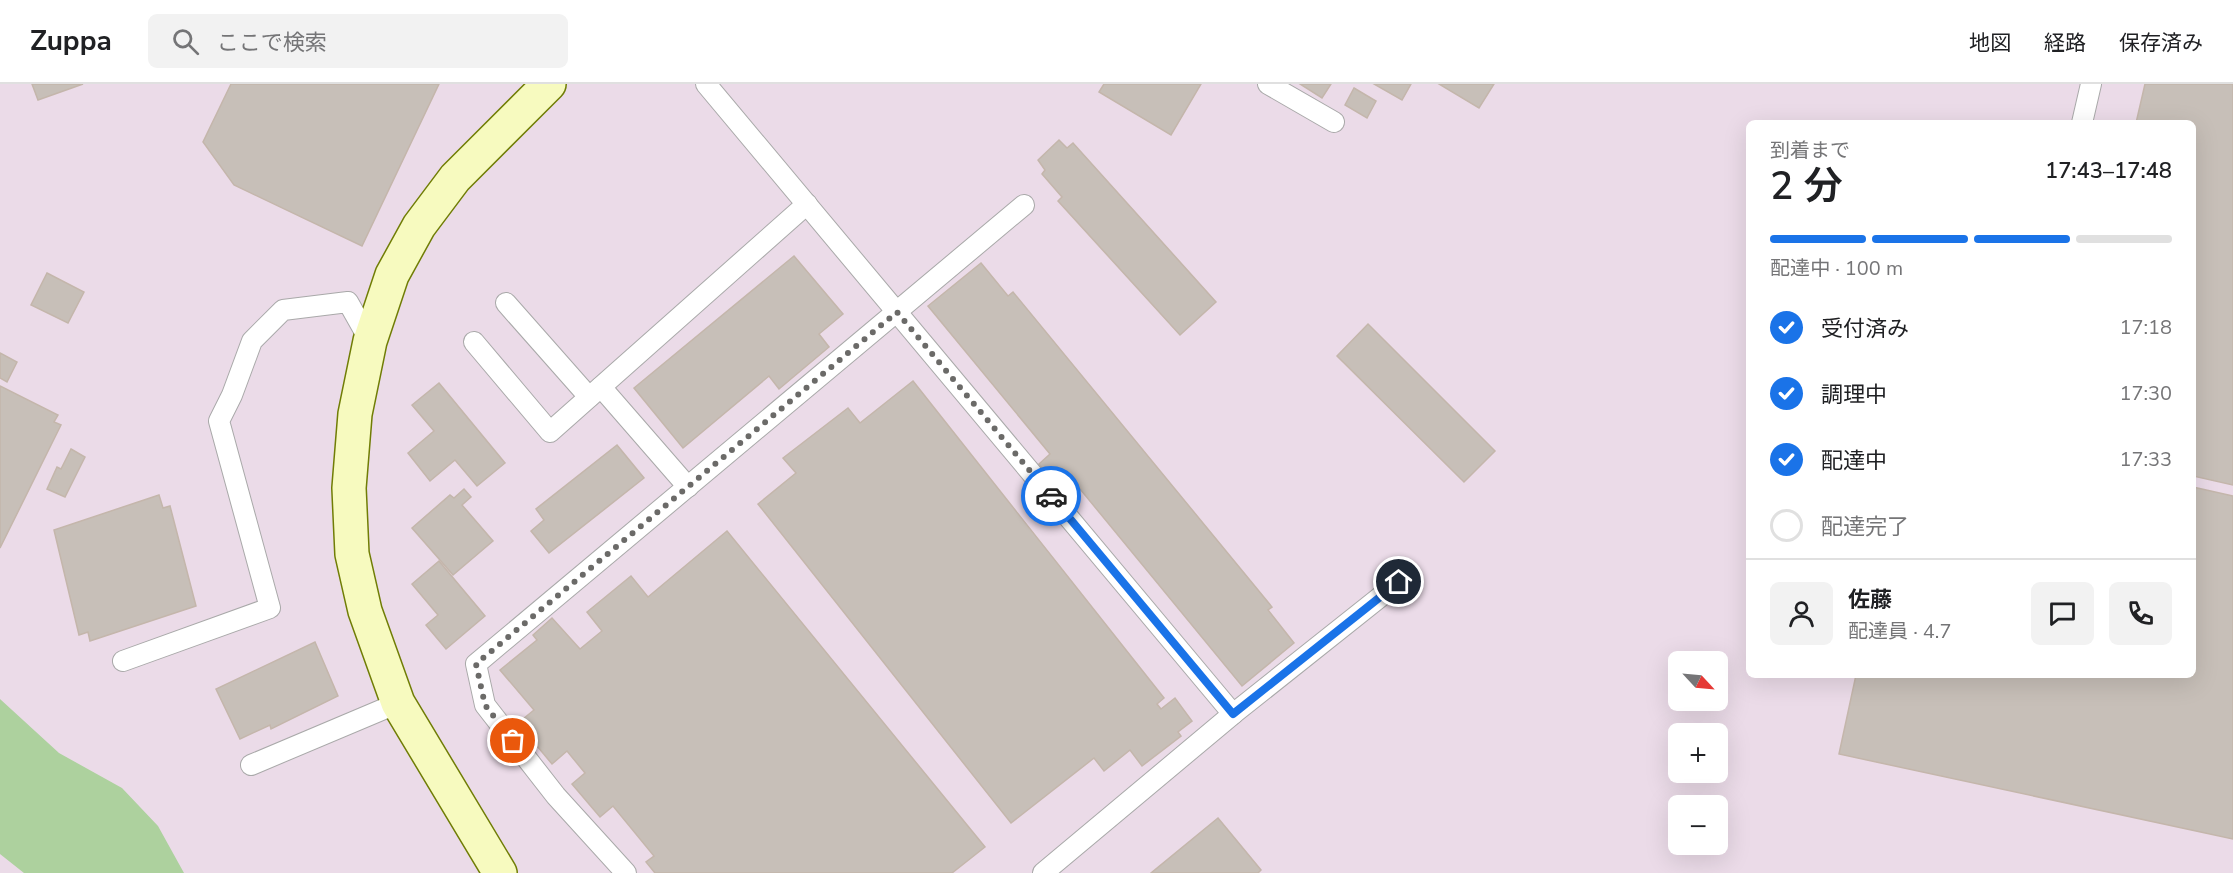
<!DOCTYPE html>
<html lang="ja">
<head>
<meta charset="utf-8">
<style>
	body { margin:0; font-family:"Nunito Sans","Noto Sans JP",sans-serif; background:#f2f2f2; color:#202124; height:100vh; display:flex; flex-direction:column; font-size:22px; white-space:nowrap }
	* { box-sizing:border-box; margin:0 }
	p { font-size:20px; color:#757577 }
	.icon { flex:none; width:33px; height:33px; fill:none; stroke:currentColor; stroke-width:2; stroke-linecap:round; stroke-linejoin:round }
	.map { position:relative; flex:1; overflow:hidden }
	.drawer { position:absolute; left:1746px; top:36px; width:450px; height:558px; display:flex; flex-direction:column; background:#fff; border-radius:9px; box-shadow:0 6px 24px #0002 }
	.drawer>* { flex:none }
	.needle { width:39px; rotate:116deg }
	.controls { position:absolute; left:1668px; top:567px; display:grid; gap:12px }
	.controls a { display:grid; place-items:center; width:60px; height:60px; border-radius:9px; background:#fff; box-shadow:0 6px 24px #0002; font-size:30px }
	.pin { position:absolute; display:grid; place-items:center; width:51px; height:51px; color:#fff; margin:-26px; border:3px solid #fff; border-radius:50%; box-shadow:0 2px 6px #0007 }
	.courier { position:absolute; display:grid; place-items:center; width:60px; height:60px; margin:-30px; border:4px solid #1a73e8; border-radius:50%; background:#fff; color:#222; box-shadow:0 2px 8px #0007 }
	.summary em { font-style:normal; font-weight:600 }
	.summary div { display:flex; flex-direction:column-reverse }
	.summary { display:flex; align-items:center; justify-content:space-between; height:102px; padding:0 24px }
	h1 { font-size:39px; font-weight:600; line-height:45px }
	.bar { display:grid; grid-template-columns:repeat(4,1fr); gap:9px 6px; align-content:center; height:72px; padding:0 24px }
	.bar i { height:8px; border-radius:4px; background:#e0e0e0 }
	.bar .selected { background:#1a73e8 }
	.bar p { grid-column:span 4 }
	.line { display:flex; align-items:center; gap:15px; padding:0 24px; border-top:2px solid #e0e0e0 }
	.line div { flex:1 }
	.round { display:grid; place-items:center; flex:none; width:63px; height:63px; border-radius:9px; background:#f2f2f2 }
	ol { padding:0 24px; list-style:none }
	li { display:flex; align-items:center; gap:18px; height:66px }
	li p { margin-inline-start:auto }
	li .icon { padding:6px; border-radius:50%; background:#1a73e8; color:#fff; stroke-width:4 }
	li:last-child { color:#757577 }
	li i { width:33px; height:33px; border:3px solid #e0e0e0; border-radius:50% }
	header { display:flex; align-items:center; gap:36px; box-sizing:border-box; height:84px; padding:0 30px; background:#fff; border-bottom:2px solid #e0e0e0 }
	header strong { font-size:28px }
	nav { display:flex; gap:33px; margin-inline-start:auto; font-size:21px }
	.search { width:420px; height:54px; background:#f2f2f2; display:flex; align-items:center; gap:15px; box-sizing:border-box; padding:0 21px; border-radius:9px; color:#757577; font-size:22px }
	.map>svg:first-child { display:block }
</style>
</head>
<body>
<header>
<strong>Zuppa</strong>
<div class="search"><svg class="icon" aria-label="search" viewBox="0 0 24 24"><circle cx="10" cy="10" r="6"/><path d="M15 15l6 6"/></svg>ここで検索</div>
<nav><a>地図</a><a>経路</a><a>保存済み</a></nav>
</header>
<div class="map">
<svg width="2233" height="789" viewBox="0 0 2233 789">
	<rect width="100%" height="100%" fill="#f2efe9"/>
	<!-- industrial -->
	<path fill="#ebdbe8" fill-rule="evenodd" d="M0 0H2233V789H0ZM1749 39H2193V591H1749ZM1678 578H1718V616H1678ZM1678 650H1718V688H1678ZM1678 722H1718V760H1678Z"/>
	<!-- forest -->
	<path fill="#add19e" d="M0 615 59 669 122 704 158 742 184 789H24L0 770Z"/>
	<!-- building -->
	<g fill="#c7bfb8" stroke="#c4b6ab" stroke-width="1.5">
		<path d="M32 0H83L38 16Z"/>
		<path d="M231 0H439L362 162 234 101 203 58Z"/>
		<path d="M1104 0H1201L1171 51 1099 8Z"/>
		<path d="M1300 0H1331L1322 14Z"/>
		<path d="M1374 0H1411L1402 16Z"/>
		<path d="M1439 0H1494L1479 24Z"/>
		<path d="M2145 0H2233V401L2193 392V39H2136Z"/>
		<path d="M1354 4 1376 17 1367 34 1345 21Z"/>
		<path d="M1059 56 1067 64 1073 59 1216 218 1180 251 1058 117 1062 113 1042 90 1045 86 1038 76Z"/>
		<path d="M794 172 843 230 819 250 829 263 779 305 769 292 683 364 634 304Z"/>
		<path d="M981 179 1008 212 1013 208 1272 523 1268 526 1294 559 1242 602 1071 394 1059 404 1039 380 1050 370 928 222Z"/>
		<path d="M47 189 84 208 68 239 31 221Z"/>
		<path d="M1368 240 1495 367 1464 398 1337 272Z"/>
		<path d="M0 269 17 278 7 298 0 294Z"/>
		<path d="M913 297 1164 614 1157 620 1161 625 1175 614 1192 637 1178 648 1181 652 1142 682 1130 666 1104 687 1094 674 1011 739 758 420 796 389 783 374 848 324 860 339Z"/>
		<path d="M439 299 505 379 477 402 455 376 430 397 408 369 434 347 412 321Z"/>
		<path d="M0 302 58 331 54 338 61 341 0 464Z"/>
		<path d="M617 361 644 394 549 469 531 447 544 436 536 425Z"/>
		<path d="M71 365 85 373 65 413 47 405 57 383 61 385Z"/>
		<path d="M2193 403 2233 412V755L1839 670 1856 591H2193Z"/>
		<path d="M464 405 471 413 462 421 493 457 453 491 412 444 450 411 454 414Z"/>
		<path d="M159 411 163 424 170 422 196 522 90 557 88 548 79 551 54 446Z"/>
		<path d="M727 447 985 763 952 789H655L646 778 654 772 613 722 600 733 572 700 585 689 567 667 552 680 518 639 534 626 500 586 537 556 533 551 552 534 580 565 602 547 587 528 631 492 648 513Z"/>
		<path d="M439 477 485 532 446 565 426 541 438 531 412 500Z"/>
		<path d="M315 558 338 612 271 645 270 641 240 655 216 605Z"/>
		<path d="M1218 734 1261 786 1258 789H1151Z"/>
	</g>
	<g fill="none" stroke-linecap="round" stroke-linejoin="round">
		<defs>
			<g id="lane">
				<path d="M706 0 1233 630"/>
				<path d="M1268 0 1334 38"/>
				<path d="M2082 39 2091 0"/>
				<path d="M506 219 589 313"/>
				<path d="M474 258 550 348 807 120"/>
				<path d="M601 303 688 403"/>
				<path d="M123 577 270 524 219 337 232 311 252 257 283 226 348 218 370 257"/>
				<path d="M251 681 398 619"/>
				<path d="M626 789 556 712 485 621 476 580 1024 121"/>
				<path d="M1043 789 1233 630 1399 498"/>
			</g>
			<path id="secondary" d="M500 789 398 619 365 527 352 470 349 404 355 330 370 257 392 191 419 142 455 94 549 0"/>
		</defs>
		<!-- lane casing -->
		<use href="#lane" stroke="#a9a9a9" stroke-width="22"/>
		<!-- secondary casing -->
		<use href="#secondary" stroke="#707d05" stroke-width="36"/>
		<!-- lane -->
		<use href="#lane" stroke="#fff" stroke-width="20"/>
		<!-- secondary -->
		<use href="#secondary" stroke="#f7fabf" stroke-width="33"/>
	</g>
	<g fill="none" stroke-linecap="round" stroke-linejoin="round">
		<!-- done -->
		<path stroke="#6b6a68" stroke-width="6" stroke-dasharray="0 10.8" d="M513 657 485 621 476 580 897 228 1051 412"/>
		<!-- route -->
		<path stroke="#1a73e8" stroke-width="8" d="M1051 412 1233 630 1399 498"/>
	</g>
</svg>
<div class="controls">
<a><svg class="needle" viewBox="-14 -14 28 28"><path d="M0-13l5 13h-10z" fill="#e53935"/><path d="M0 13l5-13h-10z" fill="#757577"/></svg></a>
<a>+</a>
<a>−</a>
</div>
<div class="pin" style="left:513px;top:657px;background:#ea580c"><svg class="icon" aria-label="bag" viewBox="0 0 24 24"><path d="M5 8h14l-1 12H6zM9 8a3 3 0 0 1 6 0"/></svg></div>
<div class="pin" style="left:1399px;top:498px;background:#1f2937"><svg class="icon" aria-label="home" viewBox="0 0 24 24"><path d="M3 11l9-7 9 7M6 9v11h12V9"/></svg></div>
<div class="courier" style="left:1051px;top:412px"><svg class="icon" aria-label="car" viewBox="0 0 24 24"><path d="M5 17H2v-5l4-1 3-4h7l3 4 3 1v5h-3M9 17h6M6 11h13"/><circle cx="7" cy="17" r="2"/><circle cx="17" cy="17" r="2"/></svg></div>
<section class="drawer">
<div class="summary"><div><h1>2 分</h1><p>到着まで</p></div><em>17:43–17:48</em></div>
<div class="bar"><i class="selected"></i><i class="selected"></i><i class="selected"></i><i></i><p>配達中 · 100 m</p></div>
<ol>
<li><svg class="icon" aria-label="check" viewBox="0 0 24 24"><path d="M5 12l5 5 9-10"/></svg>受付済み<p>17:18</p></li>
<li><svg class="icon" aria-label="check" viewBox="0 0 24 24"><path d="M5 12l5 5 9-10"/></svg>調理中<p>17:30</p></li>
<li><svg class="icon" aria-label="check" viewBox="0 0 24 24"><path d="M5 12l5 5 9-10"/></svg>配達中<p>17:33</p></li>
<li><i></i>配達完了</li>
</ol>
<div class="line" style="height:108px"><a class="round"><svg class="icon" aria-label="person" viewBox="0 0 24 24"><circle cx="12" cy="8" r="4"/><path d="M4 21q1-7 8-7t8 7"/></svg></a><div><b>佐藤</b><p>配達員 · 4.7</p></div><a class="round"><svg class="icon" aria-label="chat" viewBox="0 0 24 24"><path d="M4 5h16v11H9l-5 4z"/></svg></a><a class="round"><svg class="icon" aria-label="phone" viewBox="0 0 24 24"><path d="M5 4h4l2 5-3 2q2 4 5 5l2-3 5 2v4C11 20 4 13 5 4z"/></svg></a></div>
</section>
</div>
</body>
</html>
